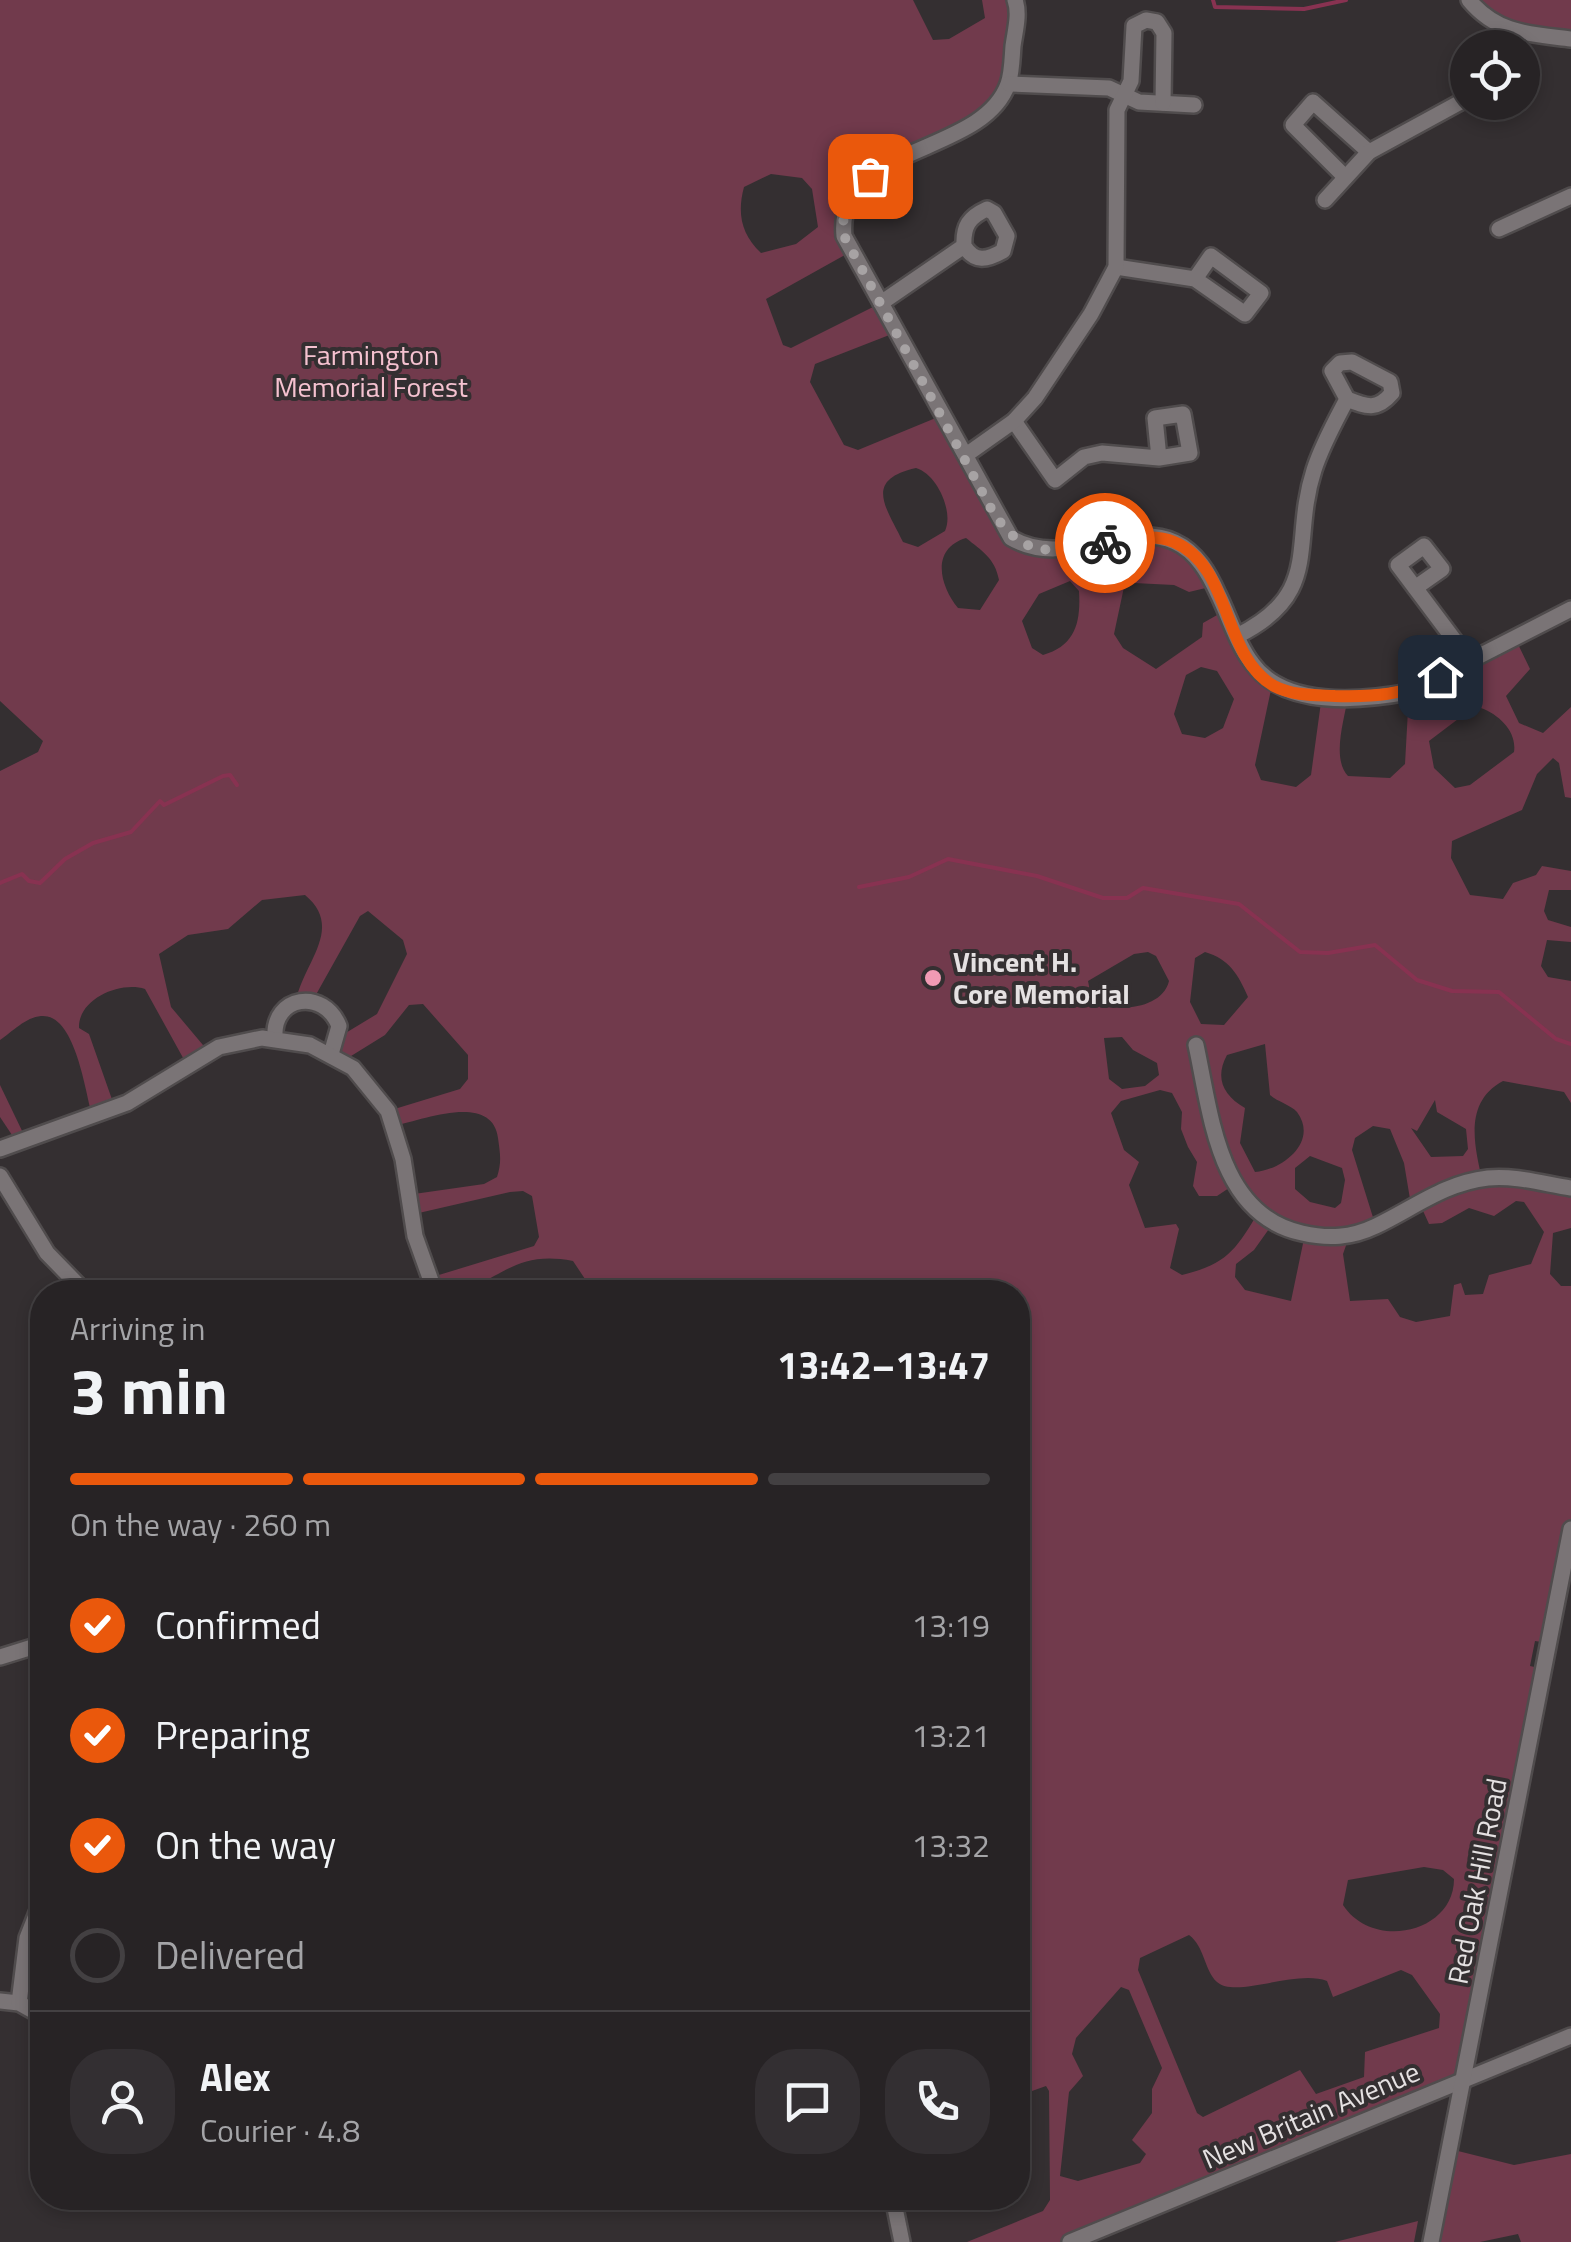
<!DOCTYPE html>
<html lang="en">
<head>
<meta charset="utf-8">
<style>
	body { margin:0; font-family:"Titillium Web",sans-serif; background:#332f32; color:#f1f3f6; height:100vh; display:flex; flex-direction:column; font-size:38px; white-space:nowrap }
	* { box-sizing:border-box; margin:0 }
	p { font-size:32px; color:#a4a4a7 }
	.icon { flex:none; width:55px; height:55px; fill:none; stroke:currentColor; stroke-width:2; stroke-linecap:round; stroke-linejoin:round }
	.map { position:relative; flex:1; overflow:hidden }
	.sheet { position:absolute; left:30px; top:1280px; width:1000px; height:930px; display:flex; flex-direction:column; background:#272325; border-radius:40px; box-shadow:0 5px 15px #0003,0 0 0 2px #434042 }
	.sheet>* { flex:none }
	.fabs { position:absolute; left:1450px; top:30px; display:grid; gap:20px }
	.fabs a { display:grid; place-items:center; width:90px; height:90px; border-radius:50%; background:#272325; box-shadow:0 5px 15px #0003,0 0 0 2px #434042; font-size:50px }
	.pin { position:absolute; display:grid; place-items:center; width:85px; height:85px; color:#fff; margin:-42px; border-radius:20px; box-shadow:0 5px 15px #0006 }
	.courier { position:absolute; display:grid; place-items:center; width:100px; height:100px; margin:-50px; border:8px solid #ea580c; border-radius:50%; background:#fff; color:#222; box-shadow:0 2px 12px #0007 }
	.summary em { font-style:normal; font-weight:700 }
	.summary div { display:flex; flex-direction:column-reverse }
	.summary { display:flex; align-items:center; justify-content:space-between; height:170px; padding:0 40px }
	h1 { font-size:65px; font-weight:700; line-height:75px }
	.bar { display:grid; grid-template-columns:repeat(4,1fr); gap:15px 10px; align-content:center; height:120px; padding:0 40px }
	.bar i { height:12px; border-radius:8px; background:#434042 }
	.bar .selected { background:#ea580c }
	.bar p { grid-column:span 4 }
	.line { display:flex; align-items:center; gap:25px; padding:0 40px; border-top:2px solid #434042 }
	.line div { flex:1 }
	.round { display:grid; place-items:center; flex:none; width:105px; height:105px; border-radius:40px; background:#332f32 }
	ol { padding:0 40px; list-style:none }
	li { display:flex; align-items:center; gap:30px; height:110px }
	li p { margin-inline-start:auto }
	li .icon { padding:10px; border-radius:50%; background:#ea580c; color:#fff; stroke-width:4 }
	li:last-child { color:#a4a4a7 }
	li i { width:55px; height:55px; border:5px solid #434042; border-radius:50% }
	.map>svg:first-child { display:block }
</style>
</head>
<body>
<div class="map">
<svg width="1571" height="2242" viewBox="0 0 1571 2242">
	<rect width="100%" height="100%" fill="#342f31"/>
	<!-- green -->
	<g fill="#713a4c" fill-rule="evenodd">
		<path d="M0 0H913L933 40 949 39 985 18 982 0H1015L1018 8 998 102 871 176 842 214 852 251 766 299 783 345 791 348 881 303 897 332 815 364 810 382 844 445 858 450 943 415 994 513 1029 549 1144 538 1173 541 1214 586 1189 592 1174 585 1134 583 1124 587 1114 634 1123 648 1156 669 1202 637 1203 623 1226 610 1272 685 1255 765 1261 780 1296 787 1311 775 1322 695 1348 696C1345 718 1331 758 1348 776L1390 778 1405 764 1409 692 1515 638 1530 669 1506 696 1519 723 1543 733 1571 707V798L1565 797 1559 763 1553 758 1537 774 1522 810 1452 841 1451 858 1470 895 1503 899 1513 883 1536 875 1542 866 1571 871V890H1549L1544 911 1548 920 1571 927V942L1547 940 1541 966 1548 977 1571 981V1103L1564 1092 1503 1081C1464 1102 1474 1144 1482 1179L1571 1188V1228L1553 1233 1550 1274 1561 1286H1571V1529L1548 1643 1535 1641 1530 1666 1543 1669 1465 2078 1070 2242H967L1043 2211 1050 2200 1049 2091 1046 2086 1018 2096V1292H586L587 1282 573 1261C504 1248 500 1292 435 1292L429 1278 534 1246 539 1237 532 1196 523 1191 510 1192 410 1215 407 1195 484 1184 497 1177C502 1162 500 1153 498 1138 492 1092 423 1120 394 1126L388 1111 460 1089 468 1079V1055L423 1004 409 1005 385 1035 343 1061 331 1054 339 1037 377 1014 407 954 403 940 368 911 360 916 313 1000 296 1001C303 963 345 928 305 895L262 900 228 929 188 935 159 954 171 1007 208 1051 187 1065 145 989C120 981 78 999 79 1028L89 1034 115 1108 92 1115C85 1090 75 1013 41 1016 26 1017 12 1032 0 1040V771L38 752 43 741 0 701ZM771 174 802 178 812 189 818 227 796 244 761 253C741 234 737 213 744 187ZM916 468C937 474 954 512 945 531L918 547 903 542C886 507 863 480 916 468ZM966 538C982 551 995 558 999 580L980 610 958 608C940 586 930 549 966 538ZM1070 581 1079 591C1081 623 1075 646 1043 655L1032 648 1022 621 1039 594ZM1201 667 1217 671 1234 699 1223 728 1205 738 1182 734 1174 714 1186 675ZM1481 708C1500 715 1517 732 1514 752L1470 785 1455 788 1434 768 1429 741 1466 713ZM1148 952 1156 956 1169 981C1162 1010 1114 1013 1092 1001L1088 981 1134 954ZM1205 952C1229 959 1238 974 1248 997L1224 1025 1201 1024 1190 1002 1195 958ZM1122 1037 1133 1050 1157 1063 1159 1075 1145 1086 1122 1089 1109 1079 1104 1038ZM1265 1044 1270 1095C1278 1102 1291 1105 1297 1112 1319 1142 1282 1170 1255 1172L1240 1143 1245 1108C1222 1095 1215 1077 1227 1055ZM1160 1090 1172 1093 1182 1112 1181 1129 1188 1147 1197 1162 1193 1186 1199 1196H1217L1235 1184 1259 1211C1236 1250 1227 1264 1182 1275L1170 1268 1179 1229 1176 1224 1145 1228 1129 1185 1139 1162 1124 1150 1111 1113 1121 1101ZM1435 1100 1437 1112 1466 1129 1468 1149 1463 1156 1431 1157 1411 1128 1417 1131ZM1373 1126 1390 1129 1404 1163 1411 1205 1419 1202 1429 1224 1442 1223 1469 1208 1494 1216 1516 1201 1524 1202 1544 1232 1531 1264 1489 1275 1483 1294 1465 1295 1461 1283 1454 1285 1450 1316 1416 1322 1400 1317 1388 1299 1350 1301 1343 1254 1349 1237 1376 1227 1352 1150 1355 1138ZM1310 1156 1342 1168 1345 1180 1341 1203 1335 1208 1310 1202 1295 1189V1168ZM1274 1222 1305 1234 1291 1301 1245 1290 1235 1277 1236 1264 1254 1250ZM1424 1867 1443 1870 1454 1879C1454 1933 1373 1951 1343 1905L1348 1880ZM1189 1935C1205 1947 1204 1970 1217 1982 1236 1999 1295 1969 1327 1981L1333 1997 1401 1970 1412 1975 1440 2014 1439 2028 1365 2052 1364 2077 1316 2094 1300 2070 1203 2117 1197 2113 1138 1970 1140 1958ZM1121 1987 1129 1990 1162 2068 1152 2089V2113L1132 2140 1146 2154 1140 2163 1078 2181 1060 2176 1069 2092 1083 2076 1072 2054 1076 2038Z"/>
		<path d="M1469 0H1571V39L1508 31Z"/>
		<path d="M0 1085 25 1137 16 1141 0 1117Z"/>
		<path d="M1450 2149 1514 2165 1571 2154V2242H1521L1518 2234 1480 2242H1431Z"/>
		<path d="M1418 2221 1414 2242H1335Z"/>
	</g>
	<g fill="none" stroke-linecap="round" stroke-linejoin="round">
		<!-- stream -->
		<g stroke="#883251" stroke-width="4">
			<path d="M1213 0 1215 7 1304 9 1346 0"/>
			<path d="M0 883 22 874 29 881 40 883 65 859 93 843 131 832 160 801 164 805 223 776 230 775 237 785"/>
			<path d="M859 887 909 877 948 859 1037 876 1103 898H1127L1143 888 1239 904 1300 952 1328 953 1375 945 1417 980 1452 991 1499 992 1556 1039 1571 1044"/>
		</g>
		<defs>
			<g id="minor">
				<path d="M1015 0C1020 14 1015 31 1013 46 1012 58 1012 73 1008 84 982 157 835 143 844 236L1011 538C1065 570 1124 519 1175 542 1197 552 1209 574 1218 594 1229 616 1237 644 1252 663 1284 708 1361 701 1409 692L1571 609"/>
				<path d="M1469 0C1497 34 1530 34 1571 39"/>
				<path d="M1009 84 1109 88 1139 102 1194 105"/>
				<path d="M1345 177 1293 125 1313 102 1369 152"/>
				<path d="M1325 200 1369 152 1468 98"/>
				<path d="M1499 229 1571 196"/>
				<path d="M1116 267 1195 279 1245 314 1261 293 1211 256 1195 279"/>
				<path d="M881 303 964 246C963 226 969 217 987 209L994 213 1007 236 1003 251C987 260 975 263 964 246"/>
				<path d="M1014 421 1055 480 1084 457 1102 453 1159 458 1190 453 1183 414 1155 418 1159 458"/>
				<path d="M966 455 1014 421 1035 398 1091 314 1116 267 1117 110 1131 81 1134 26 1146 20 1157 22 1164 33 1163 103"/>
				<path d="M1415 588 1442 569 1424 546 1398 565 1470 661"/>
				<path d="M1237 636C1324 593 1290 544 1314 470 1322 445 1335 422 1347 399 1367 407 1377 411 1392 393L1390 382 1352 362 1340 363 1332 371 1347 399"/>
				<path d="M275 1038C272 995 324 988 339 1026L331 1054"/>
				<path d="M1196 1045C1211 1114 1218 1215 1302 1233 1328 1239 1351 1238 1376 1226 1414 1208 1444 1183 1488 1178 1514 1175 1545 1184 1571 1188"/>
				<path d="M0 1149 127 1103 219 1047 262 1038 310 1045 353 1068 388 1111 403 1159 415 1236 435 1292"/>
				<path d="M0 1176 47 1253 85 1292"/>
				<path d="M0 1657 42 1644"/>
				<path d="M0 2001 19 2003 42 2016"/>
				<path d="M19 2003 27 1938 42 1900"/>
				<path d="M893 2198 902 2242"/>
				<path d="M1070 2242 1571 2036"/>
				<path d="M1431 2242 1571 1529"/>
			</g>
		</defs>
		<!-- minor casing -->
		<use href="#minor" stroke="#504c4d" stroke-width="20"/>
		<!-- minor -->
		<use href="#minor" stroke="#7a7476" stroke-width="15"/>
	</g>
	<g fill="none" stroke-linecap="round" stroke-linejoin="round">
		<!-- done -->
		<path stroke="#a7a3a4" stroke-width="10" stroke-dasharray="0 18" d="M870 176C848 193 841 207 844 236L994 514C1028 562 1052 550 1105 543"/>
		<!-- route -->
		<path stroke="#ea580c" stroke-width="12" d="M1105 543C1127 540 1153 533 1174 542 1232 566 1222 657 1274 686 1293 696 1315 695 1335 696 1375 697 1404 695 1440 677"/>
	</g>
	<!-- markers -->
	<circle fill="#f19ab4" stroke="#342f31" stroke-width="4" cx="933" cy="978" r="10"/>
	<g text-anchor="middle" stroke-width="8" stroke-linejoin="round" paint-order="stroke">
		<!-- park labels -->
		<g font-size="28" fill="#f5c2d0" stroke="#342f31">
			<text x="371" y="365">Farmington<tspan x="371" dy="32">Memorial Forest</tspan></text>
		</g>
		<!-- poi labels -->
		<g font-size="28" font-weight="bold" fill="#e5e1e2" stroke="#342f31" text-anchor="start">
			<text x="953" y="972">Vincent H.<tspan x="953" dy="32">Core Memorial</tspan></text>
		</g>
		<!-- street labels -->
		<g font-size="28" fill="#e5e1e2" stroke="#342f31">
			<text transform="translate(1477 1881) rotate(-79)" y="10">Red Oak Hill Road</text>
			<text transform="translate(1311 2115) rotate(-23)" y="10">New Britain Avenue</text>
		</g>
	</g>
</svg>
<div class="fabs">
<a><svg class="icon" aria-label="locate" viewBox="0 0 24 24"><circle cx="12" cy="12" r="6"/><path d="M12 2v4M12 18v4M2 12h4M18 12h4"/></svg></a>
</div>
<div class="pin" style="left:870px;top:176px;background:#ea580c"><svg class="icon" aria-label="bag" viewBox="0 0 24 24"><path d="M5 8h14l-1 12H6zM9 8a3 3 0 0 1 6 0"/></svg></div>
<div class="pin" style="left:1440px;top:677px;background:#1f2937"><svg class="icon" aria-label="home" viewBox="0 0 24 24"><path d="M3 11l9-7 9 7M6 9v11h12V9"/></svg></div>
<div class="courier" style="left:1105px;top:543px"><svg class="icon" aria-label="bike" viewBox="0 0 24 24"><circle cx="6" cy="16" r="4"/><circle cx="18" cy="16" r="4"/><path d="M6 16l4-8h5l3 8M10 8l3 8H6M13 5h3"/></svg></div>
<section class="sheet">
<div class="summary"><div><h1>3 min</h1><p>Arriving in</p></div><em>13:42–13:47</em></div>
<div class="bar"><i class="selected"></i><i class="selected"></i><i class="selected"></i><i></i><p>On the way · 260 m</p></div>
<ol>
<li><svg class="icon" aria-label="check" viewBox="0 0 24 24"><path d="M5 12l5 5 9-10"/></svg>Confirmed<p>13:19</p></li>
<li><svg class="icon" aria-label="check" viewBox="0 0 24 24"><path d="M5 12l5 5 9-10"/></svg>Preparing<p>13:21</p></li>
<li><svg class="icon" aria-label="check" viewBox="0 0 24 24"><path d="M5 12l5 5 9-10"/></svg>On the way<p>13:32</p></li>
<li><i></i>Delivered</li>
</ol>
<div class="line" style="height:180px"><a class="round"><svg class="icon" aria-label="person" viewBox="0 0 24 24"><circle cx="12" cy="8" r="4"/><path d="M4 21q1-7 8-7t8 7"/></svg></a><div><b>Alex</b><p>Courier · 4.8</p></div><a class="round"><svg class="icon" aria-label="chat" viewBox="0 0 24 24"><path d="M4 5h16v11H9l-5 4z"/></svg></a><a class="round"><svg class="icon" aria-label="phone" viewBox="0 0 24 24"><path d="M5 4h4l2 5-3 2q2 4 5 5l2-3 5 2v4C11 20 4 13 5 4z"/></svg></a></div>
</section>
</div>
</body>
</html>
